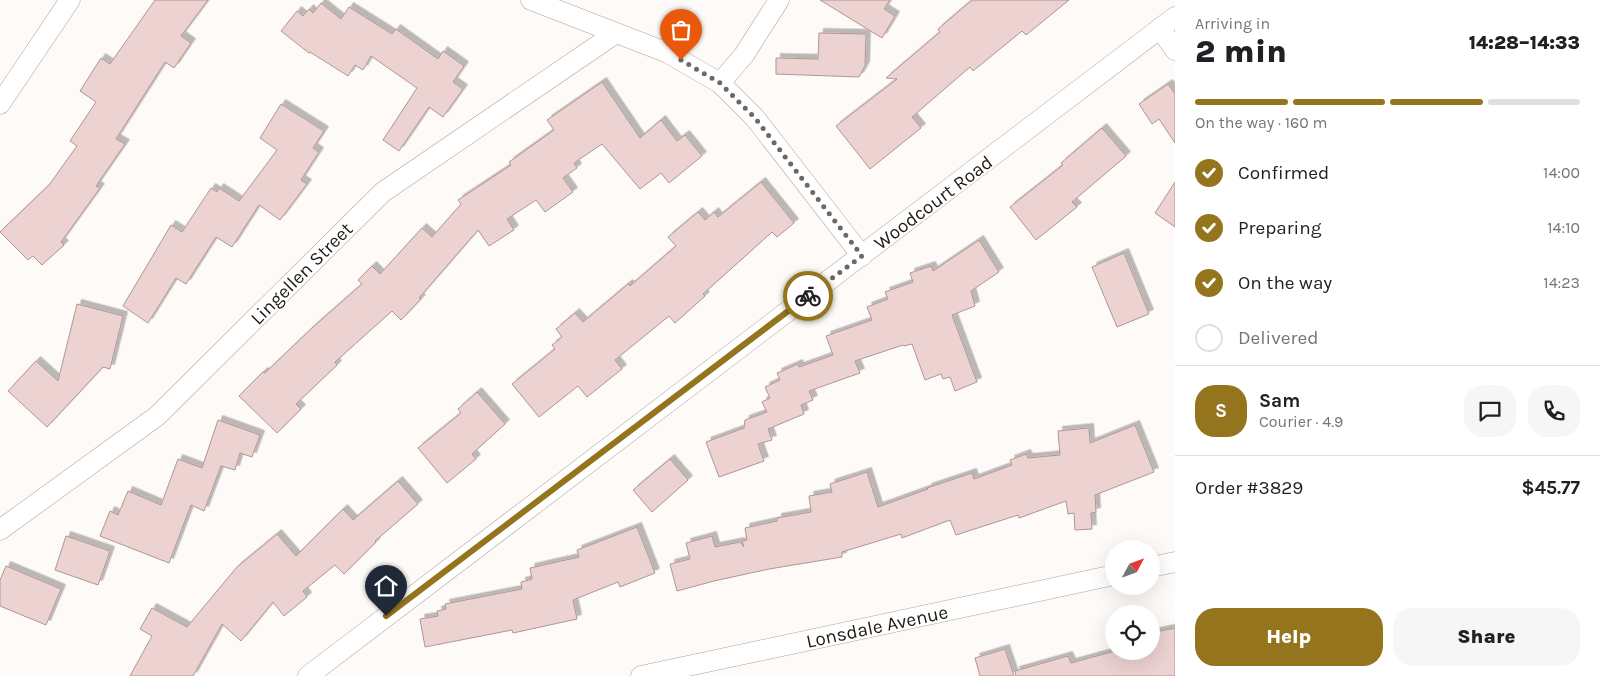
<!DOCTYPE html>
<html lang="en">
<head>
<meta charset="utf-8">
<style>
	body { margin:0; font-family:Karla,sans-serif; background:#f6f6f6; color:#202124; height:100vh; display:flex; flex-direction:column; font-size:19px; white-space:nowrap }
	* { box-sizing:border-box; margin:0 }
	p { font-size:16px; color:#757577 }
	.icon { flex:none; width:28px; height:28px; fill:none; stroke:currentColor; stroke-width:2; stroke-linecap:round; stroke-linejoin:round }
	.map { position:relative; flex:1; overflow:hidden }
	.side { display:flex; flex-direction:column; background:#fff; width:425px }
	.side>* { flex:none }
	.needle { width:32px; rotate:49deg }
	.buttons { position:absolute; left:1105px; top:540px; display:grid; gap:10px }
	.buttons a { display:grid; place-items:center; width:55px; height:55px; border-radius:50%; background:#fff; box-shadow:0 5px 20px #0002; font-size:25px }
	.pin { position:absolute; display:grid; place-items:center; width:42px; height:42px; color:#fff; margin:-51px -21px; border-radius:50% 50% 50% 0; rotate:-45deg; box-shadow:0 0 5px #0007 }
	.pin .icon { rotate:45deg }
	.courier { position:absolute; display:grid; place-items:center; width:50px; height:50px; margin:-25px; border:4px solid #94741c; border-radius:50%; background:#fff; color:#222; box-shadow:0 1px 6px #0007 }
	.headline em { font-style:normal; font-weight:800 }
	.headline div { display:flex; flex-direction:column-reverse }
	.headline { display:flex; align-items:center; justify-content:space-between; height:85px; padding:0 20px }
	h1 { font-size:32px; font-weight:800; line-height:38px }
	.bar { display:grid; grid-template-columns:repeat(4,1fr); gap:8px 5px; align-content:center; height:60px; padding:0 20px }
	.bar i { height:6px; border-radius:4px; background:#e0e0e0 }
	.bar .on { background:#94741c }
	.bar p { grid-column:span 4 }
	.line { display:flex; align-items:center; gap:12px; padding:0 20px; border-top:1px solid #e0e0e0 }
	.line div { flex:1 }
	.round { display:grid; place-items:center; flex:none; width:52px; height:52px; border-radius:20px; background:#f6f6f6 }
	ol { padding:0 20px; list-style:none }
	li { display:flex; align-items:center; gap:15px; height:55px }
	li p { margin-inline-start:auto }
	li .icon { padding:5px; border-radius:50%; background:#94741c; color:#fff; stroke-width:4 }
	li:last-child { color:#757577 }
	li i { width:28px; height:28px; border:2px solid #e0e0e0; border-radius:50% }
	.button { display:flex; gap:10px; margin-top:auto; padding:10px 20px }
	.button a { flex:1; height:58px; border-radius:20px; background:#94741c; color:#fff; font-size:20px; font-weight:800; line-height:58px; text-align:center }
	.button a+a { background:#f6f6f6; color:#202124 }
	main { display:flex; flex:1; min-height:0 }
	.map>svg:first-child { display:block }
</style>
</head>
<body>
<main>
<div class="map">
<svg width="1175" height="676" viewBox="0 0 1175 676">
	<defs>
		<filter id="shadow"><feDropShadow dx="4.5" dy="-4.5" stdDeviation="0" flood-color="#0004"/></filter>
	</defs>
	<rect width="100%" height="100%" fill="#fefaf7"/>
	<!-- building -->
	<g fill="#ecd2d1" stroke="#ae9695" filter="url(#shadow)">
		<path d="M155 0H208L181 36 191 43 174 68 165 62 116 139 125 144 96 186 100 188 61 242 64 245 42 265 33 256 28 260 0 232 49 185 77 146 70 141 96 102 80 91 101 58 110 64Z"/>
		<path d="M820 0H890L884 9 895 16 882 38Z"/>
		<path d="M972 0H1069L1026 35 1022 31 973 71 970 67 912 117 921 128 870 169 836 126 897 79 886 78 940 32 938 29Z"/>
		<path d="M321 3 341 19 349 7 392 34 396 29 438 59 443 51 464 66 453 82 463 89 443 117 429 107 399 151 383 140 417 88 371 56 363 70 355 65 348 76 310 52 309 53 281 31 297 11 303 16 309 9 313 13Z"/>
		<path d="M819 33 866 34 865 66 859 77 776 74V58L818 59Z"/>
		<path d="M602 82 640 138 661 120 677 141 685 135 702 156 669 183 661 173 640 189 602 144 574 163 577 168 563 178 573 192 545 212 536 200 507 219 514 230 489 246 478 230 419 298 421 299 401 320 392 311 335 362 337 365 296 404 301 409 277 433 239 396 263 372 265 373 313 327 362 284 358 280 372 266 380 274 422 228 432 237 461 204 458 200 511 165 509 162 554 130 547 120Z"/>
		<path d="M1168 84 1175 94V143L1159 119 1152 124 1139 104Z"/>
		<path d="M281 104 324 131 313 148 319 152 301 180 307 184 280 220 259 205 232 247 216 237 186 284 176 278 148 323 123 306 171 225 182 232 211 188 217 192 219 188 239 201 277 150 260 138Z"/>
		<path d="M1102 128 1126 156 1072 202 1077 207 1036 240 1010 207 1063 165 1061 163Z"/>
		<path d="M761 182 794 223 777 237 772 232 703 294 705 296 675 323 669 316 615 360 622 369 587 397 578 386 539 417 512 384 555 349 552 345 562 337 556 329 575 313 583 322 628 284 630 286 676 246 668 237 698 212 705 220 714 212 718 217Z"/>
		<path d="M1175 182V227L1155 213Z"/>
		<path d="M979 240 999 272 971 291 975 306 952 315 977 382 955 391 950 377 943 379 941 374 925 380 912 344 904 346 903 345 855 361 860 373 809 391 813 400 801 405 804 414 768 429 772 440 758 444 764 461 719 477 706 442 744 428 745 420 767 412 762 402 770 398 765 387 780 380 777 373 798 364 799 367 833 355 826 336 872 320 867 307 888 299 885 292 913 282 910 273 931 266 933 271Z"/>
		<path d="M1124 253 1149 314 1117 327 1092 267Z"/>
		<path d="M77 304 123 316 110 369 103 367 47 427 8 391 36 361 58 381Z"/>
		<path d="M477 392 505 424 472 454 476 459 447 483 418 448 461 413 458 409Z"/>
		<path d="M218 420 260 435 252 457 240 453 235 470 221 466 204 511 191 505 169 563 100 536 110 511 118 515 128 491 161 505 178 459 202 468Z"/>
		<path d="M1135 425 1154 472 1095 495 1096 512 1091 513 1092 529 1075 530 1074 513 1068 514 1066 501 1019 518 1018 515 956 535 950 520 902 538 901 534 842 552V557L769 569 714 581 677 591 670 564 690 559 686 543 712 536 715 547 740 542 744 547 742 541 747 540 745 528 777 521V518L811 512 809 496 832 492 830 484 867 472 878 507 928 489 927 488 972 473 974 479 1012 465 1010 460 1026 454 1028 458 1060 455 1058 431 1089 428 1090 443Z"/>
		<path d="M670 459 688 480 652 512 633 490Z"/>
		<path d="M398 481 418 504 375 541 376 542 344 574 335 565 303 591 307 597 284 616 273 602 241 641 222 624 193 676H130L152 636 140 629 152 608 187 627 237 567 277 534 296 556 343 509 353 520Z"/>
		<path d="M637 527 655 573 620 587 618 582 573 600 577 619 513 633 512 630 425 647 420 619 438 616 437 611 446 609 445 604 522 589 521 582 532 579 530 568 579 557 577 550Z"/>
		<path d="M66 536 110 551 98 585 55 570Z"/>
		<path d="M6 566 61 589 46 625 0 606V580Z"/>
		<path d="M1175 628V676H1016L1015 671 1068 656 1071 663 1115 651H1151V633Z"/>
		<path d="M1005 649 1014 676H980L975 658Z"/>
	</g>
	<g fill="none" stroke-linecap="round" stroke-linejoin="round">
		<defs>
			<g id="minor">
				<path d="M531 0 668 53 720 83 755 118 862 256"/>
				<path d="M1160 28 1175 50"/>
				<path d="M720 83 744 55 779 0"/>
				<path d="M0 104 70 0"/>
				<path d="M0 530 157 416 383 192 616 33"/>
				<path d="M1151 567 1175 562"/>
				<path d="M308 676 1175 17"/>
				<path d="M641 676 1114 575"/>
			</g>
		</defs>
		<!-- minor casing -->
		<use href="#minor" stroke="#b2a192" stroke-width="21"/>
		<!-- minor -->
		<use href="#minor" stroke="#fff" stroke-width="20"/>
	</g>
	<g fill="none" stroke-linecap="round" stroke-linejoin="round">
		<!-- done -->
		<path stroke="#6d6863" stroke-width="5" stroke-dasharray="0 9" d="M681 60 720 83 755 118 862 256 808 296"/>
		<!-- route -->
		<path stroke="#94741c" stroke-width="6" d="M386 616 808 296"/>
	</g>
	<g text-anchor="middle" stroke-width="4" stroke-linejoin="round" paint-order="stroke">
		<!-- street labels -->
		<g font-size="19" fill="#1f1913" stroke="#fff">
			<text transform="translate(933 202) rotate(-37)" y="7">Woodcourt Road</text>
			<text transform="translate(301 273) rotate(-45)" y="7">Lingellen Street</text>
			<text transform="translate(877 626) rotate(-12)" y="7">Lonsdale Avenue</text>
		</g>
	</g>
</svg>
<div class="buttons">
<a><svg class="needle" viewBox="-14 -14 28 28"><path d="M0-13l5 13h-10z" fill="#e53935"/><path d="M0 13l5-13h-10z" fill="#757577"/></svg></a>
<a><svg class="icon" aria-label="locate" viewBox="0 0 24 24"><circle cx="12" cy="12" r="6"/><path d="M12 2v4M12 18v4M2 12h4M18 12h4"/></svg></a>
</div>
<div class="pin" style="left:681px;top:60px;background:#ea580c"><svg class="icon" aria-label="bag" viewBox="0 0 24 24"><path d="M5 8h14l-1 12H6zM9 8a3 3 0 0 1 6 0"/></svg></div>
<div class="pin" style="left:386px;top:616px;background:#1f2937"><svg class="icon" aria-label="home" viewBox="0 0 24 24"><path d="M3 11l9-7 9 7M6 9v11h12V9"/></svg></div>
<div class="courier" style="left:808px;top:296px"><svg class="icon" aria-label="bike" viewBox="0 0 24 24"><circle cx="6" cy="16" r="4"/><circle cx="18" cy="16" r="4"/><path d="M6 16l4-8h5l3 8M10 8l3 8H6M13 5h3"/></svg></div>
</div>
<section class="side">
<div class="headline"><div><h1>2 min</h1><p>Arriving in</p></div><em>14:28–14:33</em></div>
<div class="bar"><i class="on"></i><i class="on"></i><i class="on"></i><i></i><p>On the way · 160 m</p></div>
<ol>
<li><svg class="icon" aria-label="check" viewBox="0 0 24 24"><path d="M5 12l5 5 9-10"/></svg>Confirmed<p>14:00</p></li>
<li><svg class="icon" aria-label="check" viewBox="0 0 24 24"><path d="M5 12l5 5 9-10"/></svg>Preparing<p>14:10</p></li>
<li><svg class="icon" aria-label="check" viewBox="0 0 24 24"><path d="M5 12l5 5 9-10"/></svg>On the way<p>14:23</p></li>
<li><i></i>Delivered</li>
</ol>
<div class="line" style="height:90px"><b class="round" style="background:#94741c;color:#fff">S</b><div><b>Sam</b><p>Courier · 4.9</p></div><a class="round"><svg class="icon" aria-label="chat" viewBox="0 0 24 24"><path d="M4 5h16v11H9l-5 4z"/></svg></a><a class="round"><svg class="icon" aria-label="phone" viewBox="0 0 24 24"><path d="M5 4h4l2 5-3 2q2 4 5 5l2-3 5 2v4C11 20 4 13 5 4z"/></svg></a></div>
<div class="line" style="height:65px"><div>Order #3829</div><b>$45.77</b></div>
<div class="button"><a>Help</a><a>Share</a></div>
</section>
</main>
</body>
</html>
